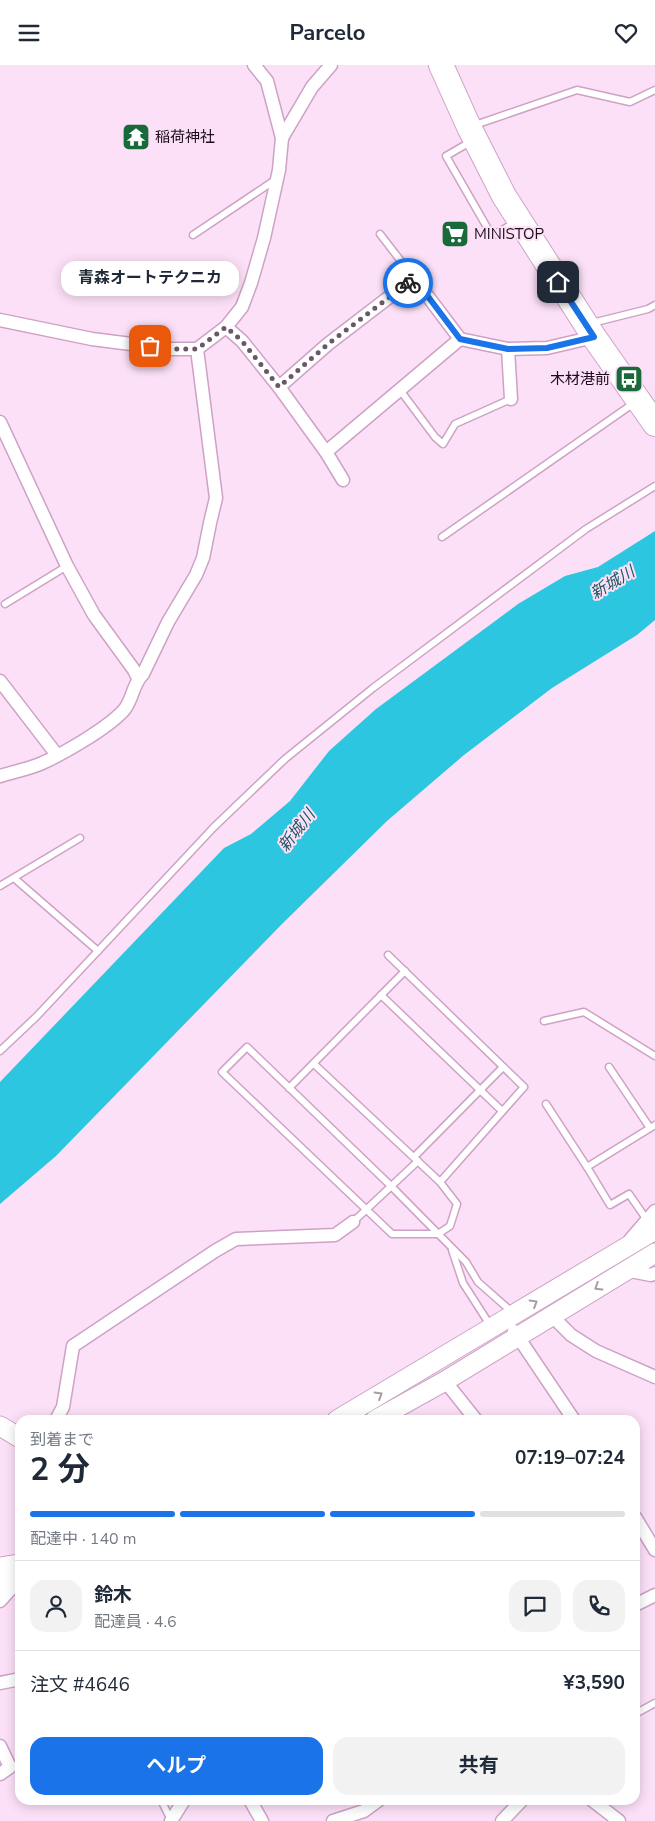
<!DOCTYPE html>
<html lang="ja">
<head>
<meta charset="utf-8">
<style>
	body { margin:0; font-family:"Nunito Sans","Noto Sans JP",sans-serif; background:#f2f2f3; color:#1f2937; height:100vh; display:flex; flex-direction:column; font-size:19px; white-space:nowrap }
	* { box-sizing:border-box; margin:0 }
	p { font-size:16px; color:#747a83 }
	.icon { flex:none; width:28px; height:28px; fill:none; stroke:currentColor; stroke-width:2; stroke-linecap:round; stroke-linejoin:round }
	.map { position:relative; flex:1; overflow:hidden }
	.panel { position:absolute; left:15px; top:1350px; width:625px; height:390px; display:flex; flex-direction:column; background:#fff; border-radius:15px; box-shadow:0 2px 12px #0003 }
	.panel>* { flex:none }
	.pin { position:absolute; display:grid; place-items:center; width:42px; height:42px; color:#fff; margin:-21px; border-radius:10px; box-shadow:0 2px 8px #0006 }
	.courier { position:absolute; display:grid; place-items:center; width:50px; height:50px; margin:-25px; border:4px solid #1a73e8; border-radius:50%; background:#fff; color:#222; box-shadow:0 1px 6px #0007 }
	.bubble { position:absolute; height:35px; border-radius:15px; background:#fff; box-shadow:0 2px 12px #0003; font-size:16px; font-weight:700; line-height:35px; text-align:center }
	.overview em { font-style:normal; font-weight:700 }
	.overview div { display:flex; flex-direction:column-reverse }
	.overview { display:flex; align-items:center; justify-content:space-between; height:85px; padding:0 15px }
	h1 { font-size:32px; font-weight:700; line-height:38px }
	.bar { display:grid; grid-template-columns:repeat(4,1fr); gap:8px 5px; align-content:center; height:60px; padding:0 15px }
	.bar i { height:6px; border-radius:4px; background:#e0e1e3 }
	.bar .on { background:#1a73e8 }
	.bar p { grid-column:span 4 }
	.line { display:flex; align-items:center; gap:12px; padding:0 15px; border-top:1px solid #e0e1e3 }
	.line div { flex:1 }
	.round { display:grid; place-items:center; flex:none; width:52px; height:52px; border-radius:15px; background:#f2f2f3 }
	.cta { display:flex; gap:10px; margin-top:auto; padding:10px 15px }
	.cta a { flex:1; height:58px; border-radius:15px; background:#1a73e8; color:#fff; font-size:20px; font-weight:700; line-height:58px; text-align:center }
	.cta a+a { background:#f2f2f3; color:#1f2937 }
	header { display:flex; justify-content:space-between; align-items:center; height:65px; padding:0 15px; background:#fff; font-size:22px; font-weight:700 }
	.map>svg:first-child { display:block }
</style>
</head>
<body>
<header><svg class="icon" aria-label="menu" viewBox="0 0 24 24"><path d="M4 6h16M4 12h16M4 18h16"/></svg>Parcelo<svg class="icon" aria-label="heart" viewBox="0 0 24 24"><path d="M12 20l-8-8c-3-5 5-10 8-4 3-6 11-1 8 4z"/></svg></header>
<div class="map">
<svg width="655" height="1756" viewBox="0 0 655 1756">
	<rect width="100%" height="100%" fill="#fce0f7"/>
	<!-- water -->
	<path fill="#2cc6e0" d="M655 466V555L637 570 552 623 464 690 387 756 281 860 56 1091 0 1139V1017L224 783 251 769 290 736 329 686 376 644 518 539 565 511 598 502Z"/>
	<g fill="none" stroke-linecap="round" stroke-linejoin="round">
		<defs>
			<g id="lane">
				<path d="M472 61 577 25 630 37 655 25"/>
				<path d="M472 76 446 91 492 171 516 157"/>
				<path d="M380 169 414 213"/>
				<path d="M193 170 275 115"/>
				<path d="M592 258 648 244 655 240"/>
				<path d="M400 325 435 372 443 379 455 359 511 334"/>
				<path d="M442 472 634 338"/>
				<path d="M5 539 67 501"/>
				<path d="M14 813 98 886"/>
				<path d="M0 821 80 773"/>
				<path d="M388 890 524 1022 440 1117"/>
				<path d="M381 930 502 1046"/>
				<path d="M544 956 584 947 655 991"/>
				<path d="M0 986 37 951 214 762 285 694 373 623 586 464 655 421"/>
				<path d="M314 999 440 1117 457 1139 450 1161 438 1169H392L222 1007 247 982 391 1121 466 1197 478 1217 512 1247"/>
				<path d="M609 1002 650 1063"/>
				<path d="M289 1023 405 906"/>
				<path d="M546 1039 587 1102"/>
				<path d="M414 1092 503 1002"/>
				<path d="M647 1155 629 1129 610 1140 587 1102 655 1060"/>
				<path d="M353 1157 418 1096"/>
				<path d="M452 1185 463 1218 490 1260"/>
				<path d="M635 1649 655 1638"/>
				<path d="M10 1702 20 1698"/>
				<path d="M161 1735 171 1755"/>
			</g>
			<g id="street">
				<path d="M282 73 312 22 331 0"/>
				<path d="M0 255 92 274 170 284H197L226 262 242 242 251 218 264 173 279 105 282 73 267 16 254 0"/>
				<path d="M226 262 242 276 279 322 328 279 414 213 460 274 508 284 547 283 594 272"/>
				<path d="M508 284 511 334"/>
				<path d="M279 322 326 387 343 415"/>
				<path d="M0 357 67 501 94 550 134 605 138 613"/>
				<path d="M326 387 460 274"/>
				<path d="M0 616 57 690"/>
				<path d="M0 711C13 707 28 704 40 699 63 689 108 663 124 645 133 634 133 618 143 609L168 557 196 510 203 493 210 458 216 433 197 284"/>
				<path d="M630 1175 655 1146"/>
				<path d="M625 1205 651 1210 655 1208"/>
				<path d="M552 1251 571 1270 596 1286 655 1312"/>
				<path d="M514 1266 574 1355"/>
				<path d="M445 1316 476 1355"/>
				<path d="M56 1355 63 1342 73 1281 215 1186 236 1174 335 1170 353 1157"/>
				<path d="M635 1452 655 1485"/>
				<path d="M0 1536 19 1515"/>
				<path d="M635 1540 655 1530"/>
				<path d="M0 1618 20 1614"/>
				<path d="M0 1681 10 1702 0 1709"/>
				<path d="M250 1735 262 1756"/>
				<path d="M592 1735 619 1756"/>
				<path d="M171 1756 184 1735"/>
				<path d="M333 1756 364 1746 379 1735"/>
				<path d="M502 1756 522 1735"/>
			</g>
			<g id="secondary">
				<path d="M337 1355 655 1165"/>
				<path d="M375 1355 445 1316 655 1188"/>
				<path d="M0 1361 20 1373"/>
				<path d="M0 1502 20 1499"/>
				<path d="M0 1518 20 1515"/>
			</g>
			<path id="highway" d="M441 0 469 62 504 131 594 272 655 359"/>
		</defs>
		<!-- lane casing -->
		<use href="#lane" stroke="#cea2c6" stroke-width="9"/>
		<!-- street casing -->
		<use href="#street" stroke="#cea2c6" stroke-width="15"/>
		<!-- secondary casing -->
		<use href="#secondary" stroke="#cea2c6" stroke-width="21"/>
		<!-- highway casing -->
		<use href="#highway" stroke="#cea2c6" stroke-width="26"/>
		<!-- lane -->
		<use href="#lane" stroke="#fff" stroke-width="6"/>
		<!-- street -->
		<use href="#street" stroke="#fff" stroke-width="12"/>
		<!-- secondary -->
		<use href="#secondary" stroke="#fff" stroke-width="19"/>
		<!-- highway -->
		<use href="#highway" stroke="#fff" stroke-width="24"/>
	</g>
	<!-- one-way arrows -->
	<defs><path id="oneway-chevron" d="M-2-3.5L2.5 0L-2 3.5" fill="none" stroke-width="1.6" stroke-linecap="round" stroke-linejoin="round" transform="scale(1.25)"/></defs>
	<g stroke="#a59ea4">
		<use href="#oneway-chevron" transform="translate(598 1222) rotate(148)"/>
		<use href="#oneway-chevron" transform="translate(534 1238) rotate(-31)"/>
		<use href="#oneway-chevron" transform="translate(379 1330) rotate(-31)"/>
	</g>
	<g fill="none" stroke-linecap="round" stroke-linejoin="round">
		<!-- done -->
		<path stroke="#6b5768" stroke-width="5" stroke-dasharray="0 9" d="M150 281 170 284H197L226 262 242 276 279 322 328 279 408 218"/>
		<!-- route -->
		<path stroke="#1a73e8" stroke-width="6" d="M408 218 414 213 460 274 508 284 547 283 594 272 558 217"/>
	</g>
	<!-- icons -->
	<defs>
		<symbol id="temple-square" viewBox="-11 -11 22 22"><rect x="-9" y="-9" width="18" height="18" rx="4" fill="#196a3a" stroke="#fce0f7"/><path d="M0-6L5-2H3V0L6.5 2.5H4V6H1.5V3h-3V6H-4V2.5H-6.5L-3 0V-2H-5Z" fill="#fff"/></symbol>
		<symbol id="supermarket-square" viewBox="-11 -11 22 22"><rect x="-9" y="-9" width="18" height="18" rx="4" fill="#196a3a" stroke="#fce0f7"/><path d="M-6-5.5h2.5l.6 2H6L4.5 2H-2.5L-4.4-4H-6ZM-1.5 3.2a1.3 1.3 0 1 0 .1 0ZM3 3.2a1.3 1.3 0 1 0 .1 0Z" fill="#fff"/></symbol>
		<symbol id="bus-square" viewBox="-11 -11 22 22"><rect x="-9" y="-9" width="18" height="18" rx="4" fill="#196a3a" stroke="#fce0f7"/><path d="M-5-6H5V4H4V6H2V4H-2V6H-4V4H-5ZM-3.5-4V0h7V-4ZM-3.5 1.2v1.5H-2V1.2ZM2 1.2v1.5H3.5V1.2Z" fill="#fff"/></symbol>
	</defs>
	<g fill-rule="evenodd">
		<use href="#temple-square" x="120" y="56" width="32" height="32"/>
		<use href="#supermarket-square" x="439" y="153" width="32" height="32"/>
		<use href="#bus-square" x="613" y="298" width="32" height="32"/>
	</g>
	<g text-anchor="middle" stroke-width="4" stroke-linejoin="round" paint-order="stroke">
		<!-- poi labels -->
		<g font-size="15" fill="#1d0d1b" stroke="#fce0f7" text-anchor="start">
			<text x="155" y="77">稲荷神社</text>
			<text x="474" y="174">MINISTOP</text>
			<text x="610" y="319" text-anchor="end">木材港前</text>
		</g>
		<!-- water labels -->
		<g font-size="16" font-style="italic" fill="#1b5661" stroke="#fce0f7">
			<text transform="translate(612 517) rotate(-31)" y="6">新城川</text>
			<text transform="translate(296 765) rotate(-52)" y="6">新城川</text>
		</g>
	</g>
</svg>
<div class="pin" style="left:150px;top:281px;background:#ea580c"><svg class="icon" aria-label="bag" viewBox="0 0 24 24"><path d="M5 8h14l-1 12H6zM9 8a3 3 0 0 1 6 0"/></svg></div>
<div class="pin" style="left:558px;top:217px;background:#1f2937"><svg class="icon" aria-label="home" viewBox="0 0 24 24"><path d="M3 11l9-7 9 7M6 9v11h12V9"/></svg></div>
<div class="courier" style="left:408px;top:218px"><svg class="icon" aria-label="bike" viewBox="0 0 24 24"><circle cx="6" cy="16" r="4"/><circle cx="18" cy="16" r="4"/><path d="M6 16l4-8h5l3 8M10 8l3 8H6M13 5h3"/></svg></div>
<div class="bubble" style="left:61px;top:196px;width:178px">青森オートテクニカ</div>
<section class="panel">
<div class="overview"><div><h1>2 分</h1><p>到着まで</p></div><em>07:19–07:24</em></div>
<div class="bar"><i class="on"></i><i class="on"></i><i class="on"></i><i></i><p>配達中 · 140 m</p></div>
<div class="line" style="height:90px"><a class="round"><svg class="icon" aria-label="person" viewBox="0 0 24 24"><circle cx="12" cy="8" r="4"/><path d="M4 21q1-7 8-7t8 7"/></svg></a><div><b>鈴木</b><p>配達員 · 4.6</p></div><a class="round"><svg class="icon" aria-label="chat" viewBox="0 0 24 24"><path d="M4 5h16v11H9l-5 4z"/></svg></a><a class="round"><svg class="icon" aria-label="phone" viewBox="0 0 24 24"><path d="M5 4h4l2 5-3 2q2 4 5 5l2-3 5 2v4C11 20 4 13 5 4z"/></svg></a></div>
<div class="line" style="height:65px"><div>注文 #4646</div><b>¥3,590</b></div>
<div class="cta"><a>ヘルプ</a><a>共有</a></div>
</section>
</div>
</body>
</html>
